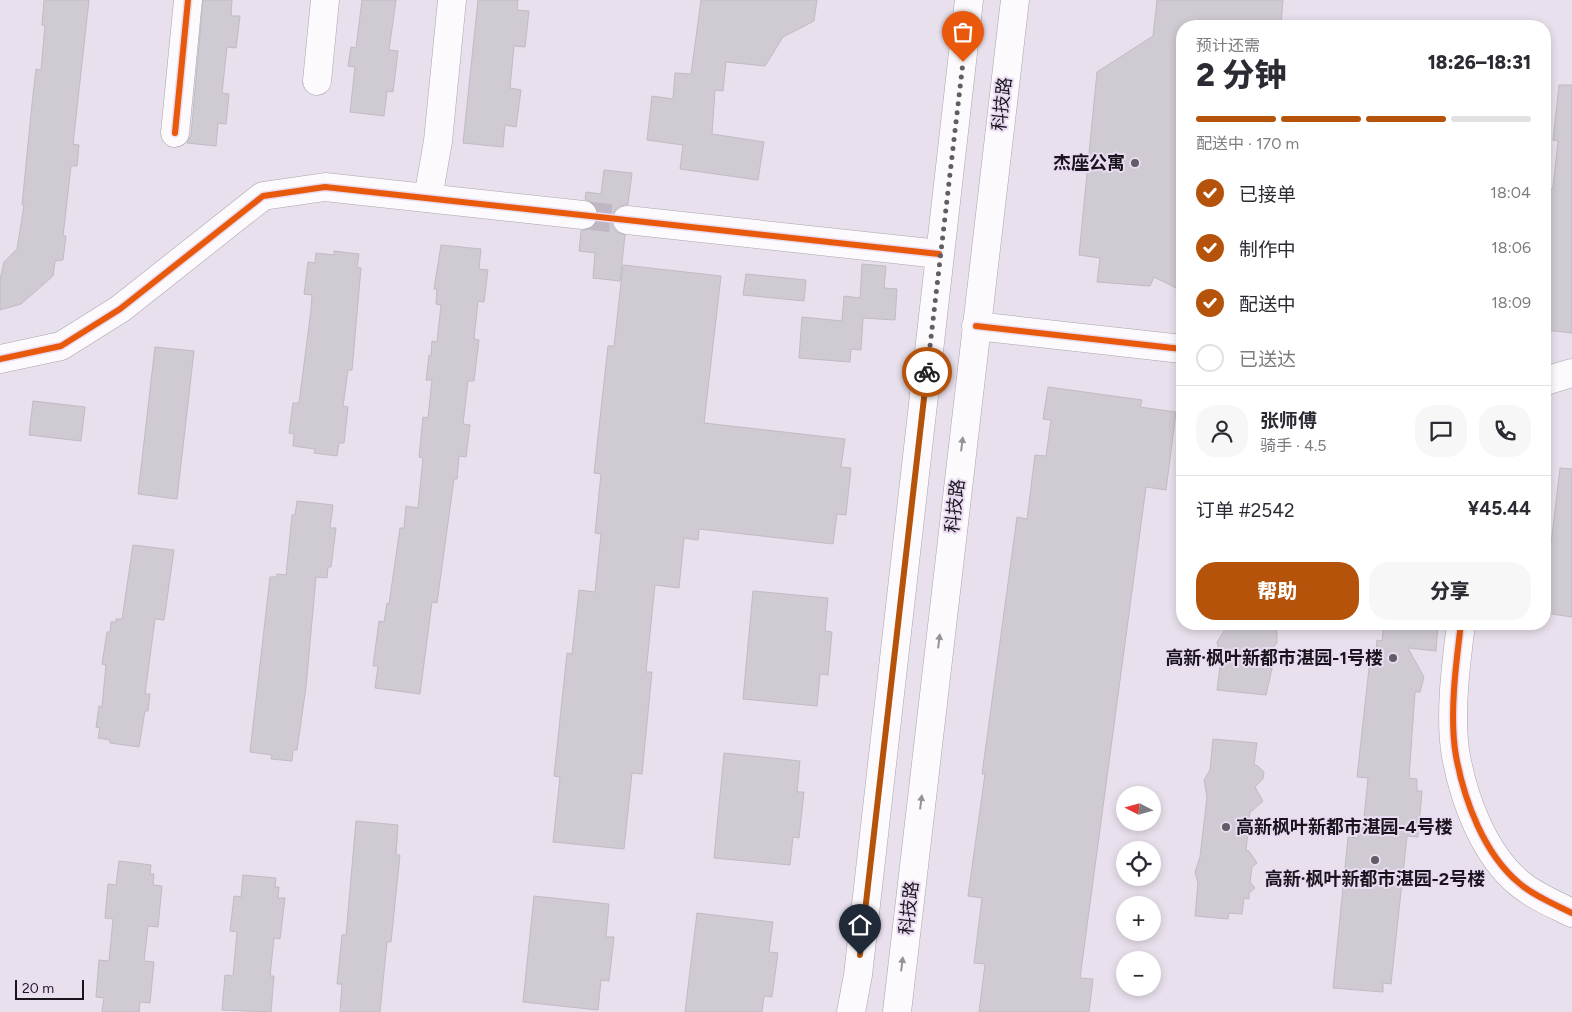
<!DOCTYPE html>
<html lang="zh">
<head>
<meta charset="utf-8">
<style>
	body { margin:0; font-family:Figtree,"Noto Sans SC",sans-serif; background:#f7f7f7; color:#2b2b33; height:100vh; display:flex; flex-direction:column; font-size:19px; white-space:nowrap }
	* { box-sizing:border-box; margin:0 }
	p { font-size:16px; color:#7c7c81 }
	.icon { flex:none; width:28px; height:28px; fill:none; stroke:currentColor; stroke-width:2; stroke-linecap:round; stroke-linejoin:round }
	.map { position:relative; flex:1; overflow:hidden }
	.drawer { position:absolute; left:1176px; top:20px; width:375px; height:610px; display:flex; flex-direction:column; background:#fff; border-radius:20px; box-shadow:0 2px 8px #0003 }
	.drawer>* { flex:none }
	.needle { width:32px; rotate:276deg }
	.buttons { position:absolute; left:1116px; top:786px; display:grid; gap:10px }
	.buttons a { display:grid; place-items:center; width:45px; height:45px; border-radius:50%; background:#fff; box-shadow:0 2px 8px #0003; font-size:25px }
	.scale { position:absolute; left:15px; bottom:12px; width:69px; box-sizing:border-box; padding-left:5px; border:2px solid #1a151d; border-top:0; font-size:14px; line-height:18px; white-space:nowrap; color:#1a151d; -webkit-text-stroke:4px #e9dbf1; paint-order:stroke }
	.pin { position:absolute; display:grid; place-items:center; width:42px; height:42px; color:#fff; margin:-51px -21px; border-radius:50% 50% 50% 0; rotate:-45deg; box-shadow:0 0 5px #0007 }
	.pin .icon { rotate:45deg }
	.courier { position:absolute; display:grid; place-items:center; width:50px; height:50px; margin:-25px; border:4px solid #b45309; border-radius:50%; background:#fff; color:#222; box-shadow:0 1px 6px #0007 }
	.head em { font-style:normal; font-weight:800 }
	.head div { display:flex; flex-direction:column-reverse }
	.head { display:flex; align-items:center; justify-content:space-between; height:85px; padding:0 20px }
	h1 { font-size:32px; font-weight:800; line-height:38px }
	.bar { display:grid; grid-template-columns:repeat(4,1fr); gap:8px 5px; align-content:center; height:60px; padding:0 20px }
	.bar i { height:6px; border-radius:4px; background:#e1e1e2 }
	.bar .on { background:#b45309 }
	.bar p { grid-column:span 4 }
	.line { display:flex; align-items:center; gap:12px; padding:0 20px; border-top:1px solid #e1e1e2 }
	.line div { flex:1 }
	.round { display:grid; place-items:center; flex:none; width:52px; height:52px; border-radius:20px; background:#f7f7f7 }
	ol { padding:0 20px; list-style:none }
	li { display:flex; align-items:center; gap:15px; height:55px }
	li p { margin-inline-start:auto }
	li .icon { padding:5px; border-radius:50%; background:#b45309; color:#fff; stroke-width:4 }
	li:last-child { color:#7c7c81 }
	li i { width:28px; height:28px; border:2px solid #e1e1e2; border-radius:50% }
	.button { display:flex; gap:10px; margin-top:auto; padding:10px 20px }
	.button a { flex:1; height:58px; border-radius:20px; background:#b45309; color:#fff; font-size:20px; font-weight:800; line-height:58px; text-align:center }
	.button a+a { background:#f7f7f7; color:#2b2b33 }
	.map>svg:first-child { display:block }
</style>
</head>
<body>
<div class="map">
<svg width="1572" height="1012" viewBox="0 0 1572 1012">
	<rect width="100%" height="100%" fill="#e8e0ec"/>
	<!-- building -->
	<g fill="#d0cad3" stroke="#c0bbc4">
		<path d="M44 0H89L73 144 79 145 77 166H71L63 236H66L63 260 55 261 53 276 21 304 0 310V280L4 262 17 249 24 205H22L32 104 36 69 41 70 45 26 42 25Z"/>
		<path d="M203 0H232L231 16H240L236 48 227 47 222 93 229 94 226 124 218 123 216 146 187 143 191 135Z"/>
		<path d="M362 0H396L389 50 398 51 393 92 387 91 384 116 350 112 355 67 348 66 351 47 356 48Z"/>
		<path d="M478 0H518L517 10 529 11 525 47 514 46 510 88 521 90 516 127 505 125 503 147 463 143Z"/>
		<path d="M701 0H817L814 21 783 37 765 66 726 62 723 91 715 90 712 134 764 142 758 180 680 169 683 145 647 140 652 96 673 99 675 73 691 74Z"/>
		<path d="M1157 0H1283L1281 26H1182V291L1154 277 1150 286 1097 282 1100 258 1079 255 1097 72 1153 36Z"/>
		<path d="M1559 85H1572V333L1545 330V257L1550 211 1546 201 1547 195 1553 187 1558 141 1553 140Z"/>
		<path d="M604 170 632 173 628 204 620 206 615 210 611 219 613 227 617 232 625 235 620 281 593 278 595 253 579 251 581 231 589 229 595 225 599 216 597 209 593 203 585 199 586 192 601 194Z"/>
		<path d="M441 245 481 249 479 269 488 270 484 302 478 301 474 339 479 340 474 381H468L463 424 470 425 466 457 459 456 457 479H454L437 603 432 602 420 694 375 688 378 666H373L379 621 384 622 387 603 389 604 400 528H404L406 506 418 508 423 458 419 457 423 417 428 418 432 380H426L429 355 431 356 432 341 437 342 441 305 436 304 437 289H434Z"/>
		<path d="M334 251 359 254 357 267 361 268 352 370H348L343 406 348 407 344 443H339L337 456 314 453 315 449 293 446 294 434 289 433 293 403H299L311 310 312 295 304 294 308 262 315 263 316 253 334 255Z"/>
		<path d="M862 264 886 266 884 288 897 289 895 320 863 318 861 350 851 349 850 362 799 358 802 317 842 321 844 296 860 298Z"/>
		<path d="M623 265 721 276 704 423 845 439 841 467 851 468 846 515 837 514 833 544 699 529 698 540 684 538 679 588 655 585 646 672H652L642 774 632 773 624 849 553 842 560 777 554 776 567 653 572 654 579 590 595 592 601 534 595 533 601 474 594 473 608 346H614Z"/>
		<path d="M746 274 806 280 804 301 743 295Z"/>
		<path d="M155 347 194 351 177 499 138 494Z"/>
		<path d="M1048 387 1142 400 1140 407 1176 412 1166 490 1146 487 1080 978 1093 979 1089 1012H979L985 964 974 963 982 898 968 896 985 774H982L1017 517 1027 519 1035 455 1046 456 1051 420 1043 419Z"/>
		<path d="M33 401 85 407 81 441 29 435Z"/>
		<path d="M1560 468 1572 469V617L1545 613V561H1549Z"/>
		<path d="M297 501 333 505 330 528H336L331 567H328L327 578 316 577 306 687 297 750H293L292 761 271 759 272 755 250 752 270 577H276L277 574 286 575 292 515H295Z"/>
		<path d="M133 545 174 550 164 620 155 619 145 694H150L148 711H145L139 747 110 743V740L98 738 100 728 96 727 99 706 102 707 106 665 102 664 107 632H110L111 622H116V619H122Z"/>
		<path d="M753 591 828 598 825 631 832 632 828 675 820 674 817 706 743 699Z"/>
		<path d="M1225 624H1274L1277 632V643L1269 652 1274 660 1266 695 1217 690 1221 659 1217 642 1224 631Z"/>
		<path d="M1384 624H1438L1436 651 1408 648 1424 677 1420 692H1415L1409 778 1417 779V791H1422L1418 837 1407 836 1391 984 1383 983V992L1333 988 1348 837 1358 838 1359 828H1363L1368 778 1357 777 1371 650H1376L1377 640 1382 641Z"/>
		<path d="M1213 739 1257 743 1254 765 1258 766 1264 772 1263 779 1255 787 1263 801 1252 811H1250L1246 850 1249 851 1257 863 1252 867 1250 882 1255 888 1249 893V899L1244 898 1242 914 1229 913 1228 919 1195 916 1198 883 1195 872 1200 857 1207 797 1204 780 1210 770Z"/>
		<path d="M724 753 800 761 797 792H804L799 838 793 837 790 865 714 858Z"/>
		<path d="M356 821 398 825 396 855H400L391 942H387L380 1012H340L342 984H337L342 935H346Z"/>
		<path d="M119 861 151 865 150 874H154L153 885 162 886 158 927 148 926 144 961 154 962 150 1003 140 1002 139 1012H102L104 998 96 997 99 960 109 961 113 919 105 918 108 884 116 885Z"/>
		<path d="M243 875 276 878 275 887H279L278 898H285L280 939 274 938 270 976H274L271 1012 222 1010 225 975 233 976 237 932 230 931 234 896 241 897Z"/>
		<path d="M534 896 609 904 606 937H614L609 981 601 980 598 1010 523 1002Z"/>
		<path d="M697 913 773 922 769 952 778 953 772 997 764 996 762 1012H685Z"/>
	</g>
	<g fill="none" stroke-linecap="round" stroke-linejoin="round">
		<!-- minor-tunnel -->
		<path stroke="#bfb7c3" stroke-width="28" stroke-dasharray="28 14" stroke-linecap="butt" d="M583 215 627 220"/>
		<defs>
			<g id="minor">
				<path d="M317 81 325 0"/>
				<path d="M175 133 188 0"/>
				<path d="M428 198 438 141 452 0"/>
				<path d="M627 220 939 254"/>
				<path d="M976 326 1182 349"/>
				<path d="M0 359 61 346 120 309 263 196 325 187 583 215"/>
				<path d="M1545 381 1572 373"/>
				<path d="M1461 624C1456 663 1449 717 1456 756 1464 800 1484 854 1519 883 1534 896 1554 904 1572 913"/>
			</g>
			<g id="major">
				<path d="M851 1012 858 975 969 0"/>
				<path d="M897 1012 1015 0"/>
			</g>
		</defs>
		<!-- minor casing -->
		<use href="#minor" stroke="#aaa4ad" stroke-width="29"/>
		<!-- major casing -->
		<use href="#major" stroke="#aaa4ad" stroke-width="29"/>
		<!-- minor -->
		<use href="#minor" stroke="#fcfafc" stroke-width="28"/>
		<!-- major -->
		<use href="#major" stroke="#fcfafc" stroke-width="28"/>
		<defs>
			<g id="cycleway">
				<path d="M175 133 188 0"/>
				<path d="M976 326 1182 349"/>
				<path d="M0 359 61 346 120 309 263 196 325 187 939 254"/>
				<path d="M1461 624C1456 663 1449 717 1456 756 1464 800 1484 854 1519 883 1534 896 1554 904 1572 913"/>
			</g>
		</defs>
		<!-- cycleway casing -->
		<use href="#cycleway" stroke="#e9dbf1" stroke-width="9"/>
		<!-- cycleway -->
		<use href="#cycleway" stroke="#e8590c" stroke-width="6"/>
	</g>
	<!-- one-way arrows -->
	<defs><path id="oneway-solid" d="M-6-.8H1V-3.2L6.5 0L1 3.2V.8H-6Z" transform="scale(1.25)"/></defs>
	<g fill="#969398">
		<use href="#oneway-solid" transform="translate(962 444) rotate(-83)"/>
		<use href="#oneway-solid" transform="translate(939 641) rotate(-83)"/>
		<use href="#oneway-solid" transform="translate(921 802) rotate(-83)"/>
		<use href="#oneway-solid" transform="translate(902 964) rotate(-83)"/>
	</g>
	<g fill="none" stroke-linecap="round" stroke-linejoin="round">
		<!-- done -->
		<path stroke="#625c65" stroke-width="5" stroke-dasharray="0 9" d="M927 372 963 62"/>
		<!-- route -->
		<path stroke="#b45309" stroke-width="6" d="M860 955 927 372"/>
	</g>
	<!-- markers -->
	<g fill="#625c65" stroke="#e9dbf1" stroke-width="2">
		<circle cx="1135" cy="163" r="5"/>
		<circle cx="1393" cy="658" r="5"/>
		<circle cx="1226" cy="827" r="5"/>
		<circle cx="1375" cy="860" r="5"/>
	</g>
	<g text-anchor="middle" stroke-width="4" stroke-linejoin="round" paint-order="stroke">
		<!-- street labels -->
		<g font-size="18" fill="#1a151d" stroke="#e9dbf1">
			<text transform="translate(1002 104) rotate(-83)" y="6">科技路</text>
			<text transform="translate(955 506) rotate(-83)" y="6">科技路</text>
			<text transform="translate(909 908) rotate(-83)" y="6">科技路</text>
		</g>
		<!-- poi labels -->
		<g font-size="18" font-weight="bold" fill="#1a151d" stroke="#e9dbf1" text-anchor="end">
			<text x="1125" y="169">杰座公寓</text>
			<text x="1383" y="664">高新·枫叶新都市湛园-1号楼</text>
			<text x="1236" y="833" text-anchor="start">高新枫叶新都市湛园-4号楼</text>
			<text x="1375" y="885" text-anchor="middle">高新·枫叶新都市湛园-2号楼</text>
		</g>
	</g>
</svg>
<div class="buttons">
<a><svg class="needle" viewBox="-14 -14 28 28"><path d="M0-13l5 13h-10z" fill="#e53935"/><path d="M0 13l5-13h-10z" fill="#7c7c81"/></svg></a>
<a><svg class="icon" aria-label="locate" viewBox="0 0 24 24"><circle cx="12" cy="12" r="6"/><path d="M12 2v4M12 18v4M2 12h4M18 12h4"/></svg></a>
<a>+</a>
<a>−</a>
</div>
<div class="scale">20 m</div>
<div class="pin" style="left:963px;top:62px;background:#ea580c"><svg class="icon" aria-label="bag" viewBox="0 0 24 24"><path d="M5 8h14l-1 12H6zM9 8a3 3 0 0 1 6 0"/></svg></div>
<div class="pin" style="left:860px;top:955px;background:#1f2937"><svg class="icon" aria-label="home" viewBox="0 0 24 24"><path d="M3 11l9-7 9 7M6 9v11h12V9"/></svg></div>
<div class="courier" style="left:927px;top:372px"><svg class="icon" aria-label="bike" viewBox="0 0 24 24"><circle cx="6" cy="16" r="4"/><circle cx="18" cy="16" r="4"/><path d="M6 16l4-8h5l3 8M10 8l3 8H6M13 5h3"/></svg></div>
<section class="drawer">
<div class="head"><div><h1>2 分钟</h1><p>预计还需</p></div><em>18:26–18:31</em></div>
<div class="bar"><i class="on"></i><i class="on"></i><i class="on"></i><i></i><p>配送中 · 170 m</p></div>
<ol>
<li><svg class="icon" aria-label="check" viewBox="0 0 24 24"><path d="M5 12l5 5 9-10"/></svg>已接单<p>18:04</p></li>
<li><svg class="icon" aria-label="check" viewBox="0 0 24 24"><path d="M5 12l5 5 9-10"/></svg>制作中<p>18:06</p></li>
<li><svg class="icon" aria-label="check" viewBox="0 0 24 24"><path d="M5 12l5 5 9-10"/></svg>配送中<p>18:09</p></li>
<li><i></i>已送达</li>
</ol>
<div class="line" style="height:90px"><a class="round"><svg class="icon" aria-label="person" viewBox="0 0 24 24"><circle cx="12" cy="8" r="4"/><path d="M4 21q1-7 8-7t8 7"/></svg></a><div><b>张师傅</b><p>骑手 · 4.5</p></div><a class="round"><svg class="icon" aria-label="chat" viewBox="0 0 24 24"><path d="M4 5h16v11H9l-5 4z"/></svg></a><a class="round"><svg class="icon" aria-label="phone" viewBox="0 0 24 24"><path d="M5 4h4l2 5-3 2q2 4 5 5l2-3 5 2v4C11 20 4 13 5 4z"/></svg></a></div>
<div class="line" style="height:65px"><div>订单 #2542</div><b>¥45.44</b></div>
<div class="button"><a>帮助</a><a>分享</a></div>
</section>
</div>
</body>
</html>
